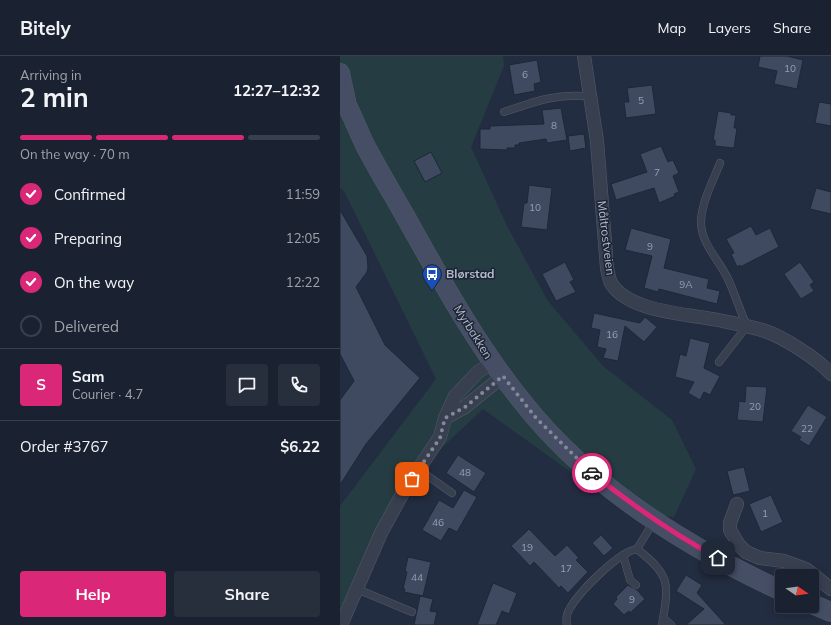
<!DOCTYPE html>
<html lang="en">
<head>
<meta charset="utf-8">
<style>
	body { margin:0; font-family:Mulish,sans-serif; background:#272f3d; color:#f1f3f6; height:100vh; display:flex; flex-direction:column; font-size:15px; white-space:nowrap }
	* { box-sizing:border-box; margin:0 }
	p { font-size:13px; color:#9fa4ab }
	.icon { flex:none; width:22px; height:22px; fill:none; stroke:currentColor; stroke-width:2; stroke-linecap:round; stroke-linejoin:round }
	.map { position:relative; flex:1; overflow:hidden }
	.side { display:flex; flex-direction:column; background:#1a2231; width:340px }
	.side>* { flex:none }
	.needle { width:26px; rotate:103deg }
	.buttons { position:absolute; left:435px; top:513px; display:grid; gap:8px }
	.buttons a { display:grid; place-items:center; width:44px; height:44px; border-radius:4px; background:#1a2231; box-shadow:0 2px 10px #0003,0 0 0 1px #383f4d; font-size:20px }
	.pin { position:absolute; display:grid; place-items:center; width:34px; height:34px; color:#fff; margin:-17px; border-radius:8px; box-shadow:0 2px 6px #0006 }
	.courier { position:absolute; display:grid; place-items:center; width:40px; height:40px; margin:-20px; border:3px solid #db2777; border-radius:50%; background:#fff; color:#222; box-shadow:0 1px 5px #0007 }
	.head em { font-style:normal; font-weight:700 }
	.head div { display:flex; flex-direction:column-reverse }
	.head { display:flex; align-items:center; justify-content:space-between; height:68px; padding:0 20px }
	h1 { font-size:26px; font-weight:700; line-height:30px }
	.bar { display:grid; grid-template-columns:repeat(4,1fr); gap:6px 4px; align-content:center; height:48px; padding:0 20px }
	.bar i { height:5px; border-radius:3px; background:#383f4d }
	.bar .current { background:#db2777 }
	.bar p { grid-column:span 4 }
	.line { display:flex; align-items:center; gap:10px; padding:0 20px; border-top:1px solid #383f4d }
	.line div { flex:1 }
	.round { display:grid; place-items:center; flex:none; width:42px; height:42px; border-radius:4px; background:#272f3d }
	ol { padding:0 20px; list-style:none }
	li { display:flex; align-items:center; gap:12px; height:44px }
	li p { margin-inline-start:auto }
	li .icon { padding:4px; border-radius:50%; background:#db2777; color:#fff; stroke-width:4 }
	li:last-child { color:#9fa4ab }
	li i { width:22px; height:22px; border:2px solid #383f4d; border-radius:50% }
	.action { display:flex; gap:8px; margin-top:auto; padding:8px 20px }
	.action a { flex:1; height:46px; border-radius:4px; background:#db2777; color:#fff; font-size:16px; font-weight:700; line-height:46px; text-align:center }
	.action a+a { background:#272f3d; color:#f1f3f6 }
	header { display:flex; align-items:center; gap:24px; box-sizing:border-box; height:56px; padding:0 20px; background:#1a2231; border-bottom:1px solid #383f4d }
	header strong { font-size:19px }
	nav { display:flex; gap:22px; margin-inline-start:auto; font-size:14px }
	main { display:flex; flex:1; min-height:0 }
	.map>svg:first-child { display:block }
</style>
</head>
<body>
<header>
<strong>Bitely</strong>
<nav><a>Map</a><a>Layers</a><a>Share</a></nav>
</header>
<main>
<section class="side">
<div class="head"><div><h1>2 min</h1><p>Arriving in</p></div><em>12:27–12:32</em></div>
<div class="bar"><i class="current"></i><i class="current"></i><i class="current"></i><i></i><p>On the way · 70 m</p></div>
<ol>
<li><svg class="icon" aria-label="check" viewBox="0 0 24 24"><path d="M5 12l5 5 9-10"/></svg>Confirmed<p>11:59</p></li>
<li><svg class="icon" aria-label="check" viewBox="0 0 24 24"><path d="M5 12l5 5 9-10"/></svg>Preparing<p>12:05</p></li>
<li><svg class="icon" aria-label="check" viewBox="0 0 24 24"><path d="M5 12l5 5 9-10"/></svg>On the way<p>12:22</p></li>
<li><i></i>Delivered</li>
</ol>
<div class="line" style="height:72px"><b class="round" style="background:#db2777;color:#fff">S</b><div><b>Sam</b><p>Courier · 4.7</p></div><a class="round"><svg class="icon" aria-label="chat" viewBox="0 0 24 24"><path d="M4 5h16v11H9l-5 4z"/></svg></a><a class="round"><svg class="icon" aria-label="phone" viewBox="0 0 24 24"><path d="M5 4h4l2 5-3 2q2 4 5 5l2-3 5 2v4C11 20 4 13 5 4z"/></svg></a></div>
<div class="line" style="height:52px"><div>Order #3767</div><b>$6.22</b></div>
<div class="action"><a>Help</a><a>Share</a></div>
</section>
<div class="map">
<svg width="491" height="569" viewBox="0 0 491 569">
	<rect width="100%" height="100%" fill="#232d41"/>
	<!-- green -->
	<path fill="#253c42" d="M0 0H163L164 10 131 91 167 170 208 245 263 310 332 364 356 413 334 461 285 455 143 353 95 398 46 473 0 553V450L96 323 4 135 0 132Z"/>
	<!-- building -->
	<g fill="#3f4a61" stroke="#1e2737">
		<path d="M420 0H447L463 4 457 33 434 28 437 15 418 11Z"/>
		<path d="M197 4 201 26 194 28 195 35 174 39 169 9Z"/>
		<path d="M312 29 316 58 286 62 284 46H289L287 32Z"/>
		<path d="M479 46 491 48V70L475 67Z"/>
		<path d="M221 52 227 84 207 87 206 83 179 87V89H175V92H167V94L140 93V73H150V70L204 68 202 54Z"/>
		<path d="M378 55 391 57V59H396L394 72H397L394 92 375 90V84H373Z"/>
		<path d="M244 78 246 92 230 95 228 80Z"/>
		<path d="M321 90 328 106 333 104 339 117 333 120 339 136 334 138 335 140 319 147 314 132 276 144 271 128 307 116 300 98Z"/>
		<path d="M91 96 102 117 85 126 74 105Z"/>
		<path d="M189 129 212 132 207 174 181 171 184 147H187Z"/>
		<path d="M476 132 491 136V158L470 153Z"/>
		<path d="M0 154 27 200 28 211 27 216 16 231 45 289 80 322 26 388 0 429V344L14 325 0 298Z"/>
		<path d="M411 170 416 179 430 172 439 191 400 211V209L397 211 391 198 394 197 386 183Z"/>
		<path d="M291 172 331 183 324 212 369 223 367 232 380 235 377 248 319 233 318 236 304 232 312 200 285 194Z"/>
		<path d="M225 206 234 224 230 226 236 236 216 245 202 218Z"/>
		<path d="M460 206 474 226 470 229 474 235 461 243 444 218Z"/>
		<path d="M254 257 300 267 305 261 317 271 304 286 285 270 278 305 263 302 266 293 257 291 260 274 251 272Z"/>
		<path d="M350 282 370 287 364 312 380 320 370 339 364 336 360 344 348 337 354 326 335 321 340 298 346 300Z"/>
		<path d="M406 330 427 331 423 366 397 364 399 345 405 346Z"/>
		<path d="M468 349 487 361 469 390 459 384 461 381 451 375Z"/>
		<path d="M118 399 146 417 134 436 106 417Z"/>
		<path d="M404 411 410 435 393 439 387 415Z"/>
		<path d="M124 434 137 441 117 476 109 472 101 485 82 474 99 444 113 452Z"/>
		<path d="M431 439 443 466 421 476 409 448Z"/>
		<path d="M189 473 215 500 227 489 239 502 236 504 248 516 228 537 221 530 219 532 194 506 190 510 171 490Z"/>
		<path d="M261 479 273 492 264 500 252 487Z"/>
		<path d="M68 501 91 506 83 540 64 536 65 533H63L67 516 65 515Z"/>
		<path d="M346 519 362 529 357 537 386 569H346L364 553 336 535Z"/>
		<path d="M153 527 177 537 169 558 162 555 156 569H137Z"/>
		<path d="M288 529 297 534 305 543 290 557 289 555 284 559 273 548 277 543 276 541Z"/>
		<path d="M80 540 93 543 90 555 97 556 94 569H74Z"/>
	</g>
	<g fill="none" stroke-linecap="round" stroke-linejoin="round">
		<defs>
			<g id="lane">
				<path d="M164 56C193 46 220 36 251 41"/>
				<path d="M379 306 407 270C400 255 395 238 388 223 379 204 360 186 361 165 362 145 373 125 380 107"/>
				<path d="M78 413 112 437"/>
				<path d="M314 465 297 493C331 520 329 527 322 569"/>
				<path d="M283 499 290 524 296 529"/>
				<path d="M17 533 72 556"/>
				<path d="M323 562 331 569"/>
				<path d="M227 569C226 564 226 559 229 554 238 537 278 496 297 493"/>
			</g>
			<g id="street">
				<path d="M244 0 257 85 267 212C268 217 269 223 271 227 288 256 348 258 378 264 393 267 410 270 425 275 443 281 478 303 491 318"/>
				<path d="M105 362 125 351 163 320"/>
				<path d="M397 448 390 467V474L399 489 406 496 420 502 444 505 466 513 491 533"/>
				<path d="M1 569 41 477 65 433 100 381 105 362 115 340 138 316 153 306"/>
			</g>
			<g id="secondary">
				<path d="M0 17 6 45"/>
				<path d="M0 36C10 53 17 72 25 89 37 112 51 135 64 158 100 222 135 287 181 344 248 430 344 490 442 535"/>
				<path d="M472 548 491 556"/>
			</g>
		</defs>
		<!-- lane casing -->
		<use href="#lane" stroke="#525b6b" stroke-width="8"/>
		<!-- street casing -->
		<use href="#street" stroke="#525b6b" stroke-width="14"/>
		<!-- secondary casing -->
		<use href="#secondary" stroke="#525b6b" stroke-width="20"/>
		<!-- lane -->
		<use href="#lane" stroke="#384050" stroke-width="7"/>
		<!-- street -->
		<use href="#street" stroke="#384050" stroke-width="13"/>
		<!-- secondary -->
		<use href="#secondary" stroke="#454e64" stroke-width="19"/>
	</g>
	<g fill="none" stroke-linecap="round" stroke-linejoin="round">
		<!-- done -->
		<path stroke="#81899b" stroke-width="4" stroke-dasharray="0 7.2" d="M72 423 100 382 105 362 125 351 163 320 196 362 252 417"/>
		<!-- route -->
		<path stroke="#db2777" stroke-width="5" d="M252 417C292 449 333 478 378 502"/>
	</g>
	<!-- icons -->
	<defs>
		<symbol id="bus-pin" viewBox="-11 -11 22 30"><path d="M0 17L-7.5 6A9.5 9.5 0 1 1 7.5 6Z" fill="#1a4fb4" stroke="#1c2535"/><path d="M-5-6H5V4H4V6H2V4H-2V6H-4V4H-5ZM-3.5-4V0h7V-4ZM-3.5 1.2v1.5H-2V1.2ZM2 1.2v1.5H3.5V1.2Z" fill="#fff"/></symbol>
	</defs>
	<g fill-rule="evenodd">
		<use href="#bus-pin" x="81" y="207" width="22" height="30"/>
	</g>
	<g text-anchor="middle" stroke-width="3" stroke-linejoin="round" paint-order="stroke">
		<!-- number labels -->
		<g font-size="10" fill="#979fb0">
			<text x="450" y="16">10</text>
			<text x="185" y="22">6</text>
			<text x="301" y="48">5</text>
			<text x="214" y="73">8</text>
			<text x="317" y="120">7</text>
			<text x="195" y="155">10</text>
			<text x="310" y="194">9</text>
			<text x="346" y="232">9A</text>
			<text x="272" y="282">16</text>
			<text x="415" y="354">20</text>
			<text x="467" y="376">22</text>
			<text x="125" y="420">48</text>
			<text x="425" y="461">1</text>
			<text x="98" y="470">46</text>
			<text x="187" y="495">19</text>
			<text x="226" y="516">17</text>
			<text x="77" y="525">44</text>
			<text x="292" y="547">9</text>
		</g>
		<!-- street labels -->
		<g font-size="12" fill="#b4bbcb" stroke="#1c2535">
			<text transform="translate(266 182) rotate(83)" y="4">Måltrostveien</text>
			<text transform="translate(133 276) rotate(58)" y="4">Myrbakken</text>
		</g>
		<!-- poi labels -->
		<g font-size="12" font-weight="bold" fill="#b4bbcb" stroke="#1c2535" text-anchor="start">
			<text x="106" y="222">Blørstad</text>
		</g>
	</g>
</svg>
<div class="buttons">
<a><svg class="needle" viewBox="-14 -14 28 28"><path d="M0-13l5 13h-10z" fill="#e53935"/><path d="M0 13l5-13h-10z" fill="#9fa4ab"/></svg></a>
</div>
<div class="pin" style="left:72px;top:423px;background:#ea580c"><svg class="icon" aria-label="bag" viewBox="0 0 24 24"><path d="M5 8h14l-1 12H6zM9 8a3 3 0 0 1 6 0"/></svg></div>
<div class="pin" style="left:378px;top:502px;background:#1f2937"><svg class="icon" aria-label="home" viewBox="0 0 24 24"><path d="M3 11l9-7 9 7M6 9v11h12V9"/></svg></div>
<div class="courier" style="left:252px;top:417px"><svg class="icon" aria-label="car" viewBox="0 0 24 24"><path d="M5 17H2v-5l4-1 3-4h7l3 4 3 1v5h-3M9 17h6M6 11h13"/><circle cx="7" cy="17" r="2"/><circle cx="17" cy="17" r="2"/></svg></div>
</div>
</main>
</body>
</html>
